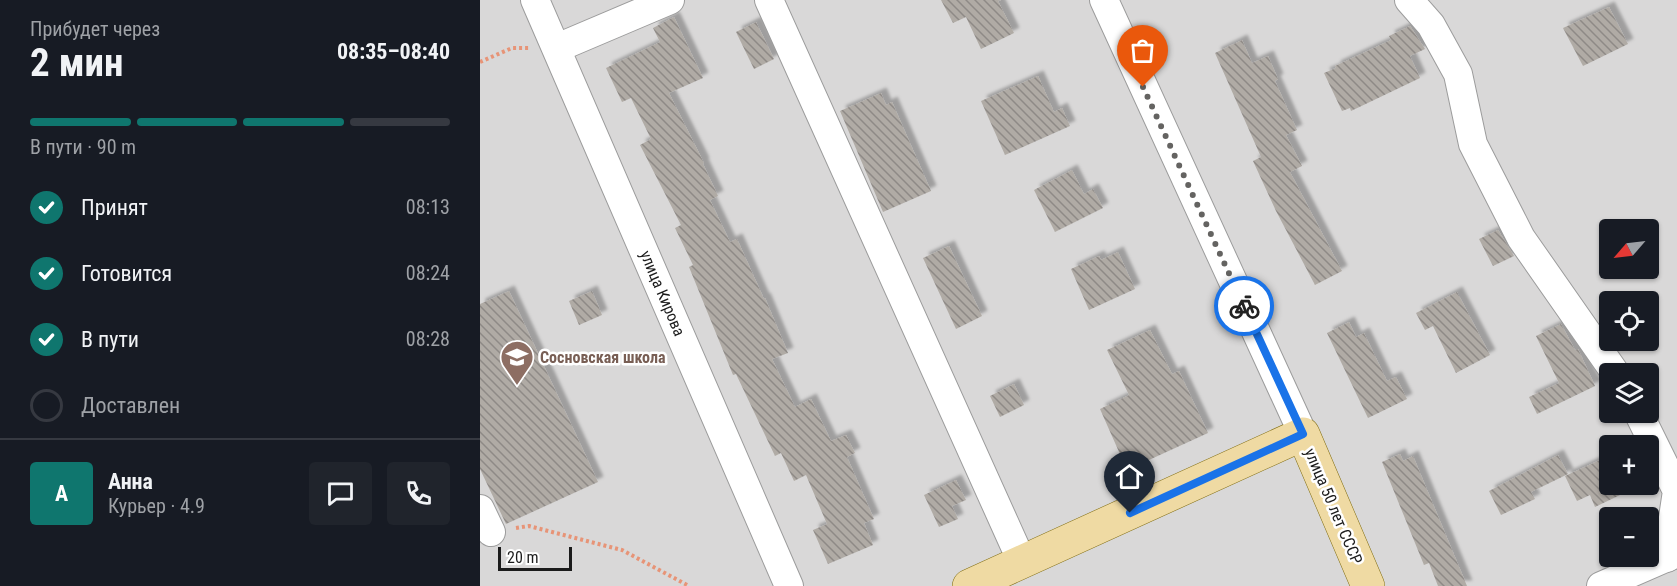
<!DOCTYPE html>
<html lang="ru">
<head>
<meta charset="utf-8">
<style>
	body { margin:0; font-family:"Roboto Condensed",sans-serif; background:#20242c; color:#f1f3f6; height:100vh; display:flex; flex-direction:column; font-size:22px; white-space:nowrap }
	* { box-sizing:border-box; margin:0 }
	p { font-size:20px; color:#9ea1a6 }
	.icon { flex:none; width:33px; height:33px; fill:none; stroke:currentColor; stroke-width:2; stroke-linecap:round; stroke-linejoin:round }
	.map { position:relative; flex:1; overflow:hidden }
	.drawer { display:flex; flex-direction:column; background:#171b24; width:480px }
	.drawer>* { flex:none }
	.needle { width:39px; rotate:242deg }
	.fabs { position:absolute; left:1119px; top:219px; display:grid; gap:12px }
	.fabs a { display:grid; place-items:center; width:60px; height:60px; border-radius:6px; background:#171b24; box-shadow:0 2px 4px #0004; font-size:30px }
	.scale { position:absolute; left:18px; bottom:15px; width:74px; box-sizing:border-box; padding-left:6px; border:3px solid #1b1b1b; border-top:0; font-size:16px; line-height:21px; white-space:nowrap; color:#1b1b1b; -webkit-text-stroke:4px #fff; paint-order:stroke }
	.pin { position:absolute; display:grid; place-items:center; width:51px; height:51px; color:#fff; margin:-62px -26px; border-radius:50% 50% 50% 0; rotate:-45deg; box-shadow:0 0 6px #0007 }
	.pin .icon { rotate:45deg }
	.courier { position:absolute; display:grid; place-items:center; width:60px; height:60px; margin:-30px; border:4px solid #1a73e8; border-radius:50%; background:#fff; color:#222; box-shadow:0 2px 8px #0007 }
	.headline em { font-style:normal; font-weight:700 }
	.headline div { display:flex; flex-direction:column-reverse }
	.headline { display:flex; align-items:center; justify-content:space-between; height:102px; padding:0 30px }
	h1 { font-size:39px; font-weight:700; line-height:45px }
	.bar { display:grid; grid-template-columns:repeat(4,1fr); gap:9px 6px; align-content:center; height:72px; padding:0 30px }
	.bar i { height:8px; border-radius:4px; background:#363941 }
	.bar .active { background:#0f766e }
	.bar p { grid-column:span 4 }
	.line { display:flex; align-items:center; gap:15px; padding:0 30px; border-top:2px solid #363941 }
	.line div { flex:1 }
	.round { display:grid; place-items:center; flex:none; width:63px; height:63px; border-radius:6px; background:#20242c }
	ol { padding:0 30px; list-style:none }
	li { display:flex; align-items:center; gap:18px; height:66px }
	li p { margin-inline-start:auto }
	li .icon { padding:6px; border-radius:50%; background:#0f766e; color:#fff; stroke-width:4 }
	li:last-child { color:#9ea1a6 }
	li i { width:33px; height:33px; border:3px solid #363941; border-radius:50% }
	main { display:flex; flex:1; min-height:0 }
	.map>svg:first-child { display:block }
</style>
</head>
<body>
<main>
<section class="drawer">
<div class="headline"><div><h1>2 мин</h1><p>Прибудет через</p></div><em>08:35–08:40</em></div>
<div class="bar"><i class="active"></i><i class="active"></i><i class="active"></i><i></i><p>В пути · 90 m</p></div>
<ol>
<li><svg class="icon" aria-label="check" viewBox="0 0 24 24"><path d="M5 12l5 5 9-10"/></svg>Принят<p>08:13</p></li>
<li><svg class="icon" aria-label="check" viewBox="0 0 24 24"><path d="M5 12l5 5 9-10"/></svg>Готовится<p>08:24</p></li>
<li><svg class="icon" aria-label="check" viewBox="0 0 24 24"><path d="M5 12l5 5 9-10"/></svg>В пути<p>08:28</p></li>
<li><i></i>Доставлен</li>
</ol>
<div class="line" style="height:108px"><b class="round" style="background:#0f766e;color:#fff">А</b><div><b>Анна</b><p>Курьер · 4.9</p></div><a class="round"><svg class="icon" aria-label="chat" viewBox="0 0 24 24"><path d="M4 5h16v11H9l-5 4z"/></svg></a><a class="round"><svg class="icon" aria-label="phone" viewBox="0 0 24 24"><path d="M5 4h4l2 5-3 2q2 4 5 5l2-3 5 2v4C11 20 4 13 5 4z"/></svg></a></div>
</section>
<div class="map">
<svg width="1197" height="586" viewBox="0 0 1197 586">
	<defs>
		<pattern id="building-back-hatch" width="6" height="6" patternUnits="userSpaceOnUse" patternTransform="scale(1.5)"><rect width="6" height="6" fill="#b0aba5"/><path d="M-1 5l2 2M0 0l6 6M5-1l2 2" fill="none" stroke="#8e8a86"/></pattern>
		<filter id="shadow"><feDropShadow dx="5.5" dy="-5.5" stdDeviation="1.5" flood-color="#0004"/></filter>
	</defs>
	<rect width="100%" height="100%" fill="#ebeae2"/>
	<!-- residential -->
	<path fill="#d9d8d8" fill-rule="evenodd" d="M0 0H1197V586H0ZM1130 230H1168V268H1130ZM1130 302H1168V340H1130ZM1130 374H1168V412H1130ZM1130 446H1168V484H1130ZM1130 518H1168V556H1130Z"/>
	<!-- building -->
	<g fill="url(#building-back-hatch)" filter="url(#shadow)">
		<path d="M461 0H521L518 1 534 33 501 49 486 17 473 23Z"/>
		<path d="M1129 7 1148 44 1103 66 1083 28Z"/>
		<path d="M194 17 223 78 189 93 224 163 223 164 238 196 230 200 250 242 257 239 284 299 285 298 308 353 292 359 315 407 331 399 351 441 366 435 375 453 367 457 394 519 384 523 393 545 348 564 333 530 347 524 326 475 314 481 301 453 295 456 256 374 253 375 209 267 213 265 195 228 201 225 160 145 171 139 151 98 142 102 126 68 180 42 173 28Z"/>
		<path d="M276 22 294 59 274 69 256 32Z"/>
		<path d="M930 26 945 49 930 56 940 78 871 111 870 108 862 111 844 73 856 68 855 66 911 40 909 36Z"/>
		<path d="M762 40 772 63 788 56 798 79 795 81 817 130 806 135 822 166 810 172 862 271 835 285 796 211 773 161 781 157 735 53Z"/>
		<path d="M558 76 574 112 582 108 590 126 525 155 501 101Z"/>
		<path d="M401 93 406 105 412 102 451 191 403 212 360 111Z"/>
		<path d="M592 170 604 194 613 189 623 208 575 232 554 190Z"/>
		<path d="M1018 230 1034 256 1013 266 999 239Z"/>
		<path d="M469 246 502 316 476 329 443 258Z"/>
		<path d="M638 252 655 289 609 310 591 269 619 256 621 260Z"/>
		<path d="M29 291 118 482 26 524 0 469V304Z"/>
		<path d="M112 291 122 315 99 325 89 301Z"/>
		<path d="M977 292 1010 355 976 373 953 326 945 330 936 313Z"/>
		<path d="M869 322 876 337 884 333 907 381 916 377 927 399 888 418 847 333Z"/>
		<path d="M1081 324 1095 350 1098 349 1115 386 1057 414 1049 397 1079 383 1056 336Z"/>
		<path d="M670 330 692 374 699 371 728 433 647 470 620 409 649 395 627 350Z"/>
		<path d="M534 384 544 405 520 417 510 396Z"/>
		<path d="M920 454 923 461 933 456 987 586H958L949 563 944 565 902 462Z"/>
		<path d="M1078 455 1088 474 1051 492 1055 499 1021 515 1009 491Z"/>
		<path d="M1120 460 1130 484H1163L1115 507 1110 495 1097 501 1085 476Z"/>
		<path d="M476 480 486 500 472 506 478 519 459 527 444 495Z"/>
	</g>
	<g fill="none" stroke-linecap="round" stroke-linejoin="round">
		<defs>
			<g id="minor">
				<path d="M55 0 309 586"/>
				<path d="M289 0 542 562"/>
				<path d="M624 0 823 434"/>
				<path d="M929 0 951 25 978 74 993 144 1041 238 1136 374"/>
				<path d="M77 48 190 0"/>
				<path d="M1158 412 1197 491 1187 558"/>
				<path d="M0 509 11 532"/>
				<path d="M1121 586 1197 553"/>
			</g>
			<path id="major" d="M489 586 823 434 888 586"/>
		</defs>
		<!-- minor casing -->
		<use href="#minor" stroke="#9c9c9c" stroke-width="30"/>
		<!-- major casing -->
		<use href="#major" stroke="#806d12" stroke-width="34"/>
		<!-- path -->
		<g stroke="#e79477" stroke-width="4" stroke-dasharray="3 3" stroke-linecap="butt">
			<path d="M0 62 32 48H49"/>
			<path d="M36 528 49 526 142 550 209 586"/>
		</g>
		<!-- minor -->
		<use href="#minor" stroke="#fff" stroke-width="28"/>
		<!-- major -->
		<use href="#major" stroke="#efdaa3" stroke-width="33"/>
	</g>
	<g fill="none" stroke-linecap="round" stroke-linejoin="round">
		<!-- done -->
		<path stroke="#646361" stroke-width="6" stroke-dasharray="0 10.8" d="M663 87 764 306"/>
		<!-- route -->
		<path stroke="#1a73e8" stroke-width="8" d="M650 513 823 434 764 306"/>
	</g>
	<!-- icons -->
	<defs>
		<symbol id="school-pin" viewBox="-11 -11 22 30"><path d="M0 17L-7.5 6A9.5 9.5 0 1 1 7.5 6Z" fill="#8d6e63" stroke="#fff"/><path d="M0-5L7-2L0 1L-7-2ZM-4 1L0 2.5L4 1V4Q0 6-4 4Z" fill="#fff"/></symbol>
	</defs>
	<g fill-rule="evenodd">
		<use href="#school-pin" x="18" y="338" width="38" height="52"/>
	</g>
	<g text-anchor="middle" stroke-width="5" stroke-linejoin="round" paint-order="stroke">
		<!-- street labels -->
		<g font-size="16" fill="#1b1b1b" stroke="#fff">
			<text transform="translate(183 293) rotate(67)" y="6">улица Кирова</text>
			<text transform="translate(854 506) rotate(67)" y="6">улица 50 лет СССР</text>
		</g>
		<!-- education labels -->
		<g font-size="16" font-weight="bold" fill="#785e54" stroke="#fff" text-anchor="start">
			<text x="60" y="363">Сосновская школа</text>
		</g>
	</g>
</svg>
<div class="fabs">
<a><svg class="needle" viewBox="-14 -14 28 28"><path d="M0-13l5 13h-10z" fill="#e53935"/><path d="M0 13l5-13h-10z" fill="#9ea1a6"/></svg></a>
<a><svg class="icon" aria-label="locate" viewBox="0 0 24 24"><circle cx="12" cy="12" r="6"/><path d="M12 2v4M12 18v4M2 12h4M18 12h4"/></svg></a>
<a><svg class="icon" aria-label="layers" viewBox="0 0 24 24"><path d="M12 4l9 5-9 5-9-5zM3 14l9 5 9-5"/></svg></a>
<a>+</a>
<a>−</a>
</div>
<div class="scale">20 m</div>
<div class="pin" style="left:663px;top:87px;background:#ea580c"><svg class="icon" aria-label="bag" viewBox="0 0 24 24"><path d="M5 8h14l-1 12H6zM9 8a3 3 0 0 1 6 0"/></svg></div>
<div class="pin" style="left:650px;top:513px;background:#1f2937"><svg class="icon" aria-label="home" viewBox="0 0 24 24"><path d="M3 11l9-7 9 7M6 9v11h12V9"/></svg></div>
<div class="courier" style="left:764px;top:306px"><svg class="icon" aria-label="bike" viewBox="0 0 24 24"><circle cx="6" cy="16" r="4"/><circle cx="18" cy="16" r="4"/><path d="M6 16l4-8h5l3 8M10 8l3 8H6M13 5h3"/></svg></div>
</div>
</main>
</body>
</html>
